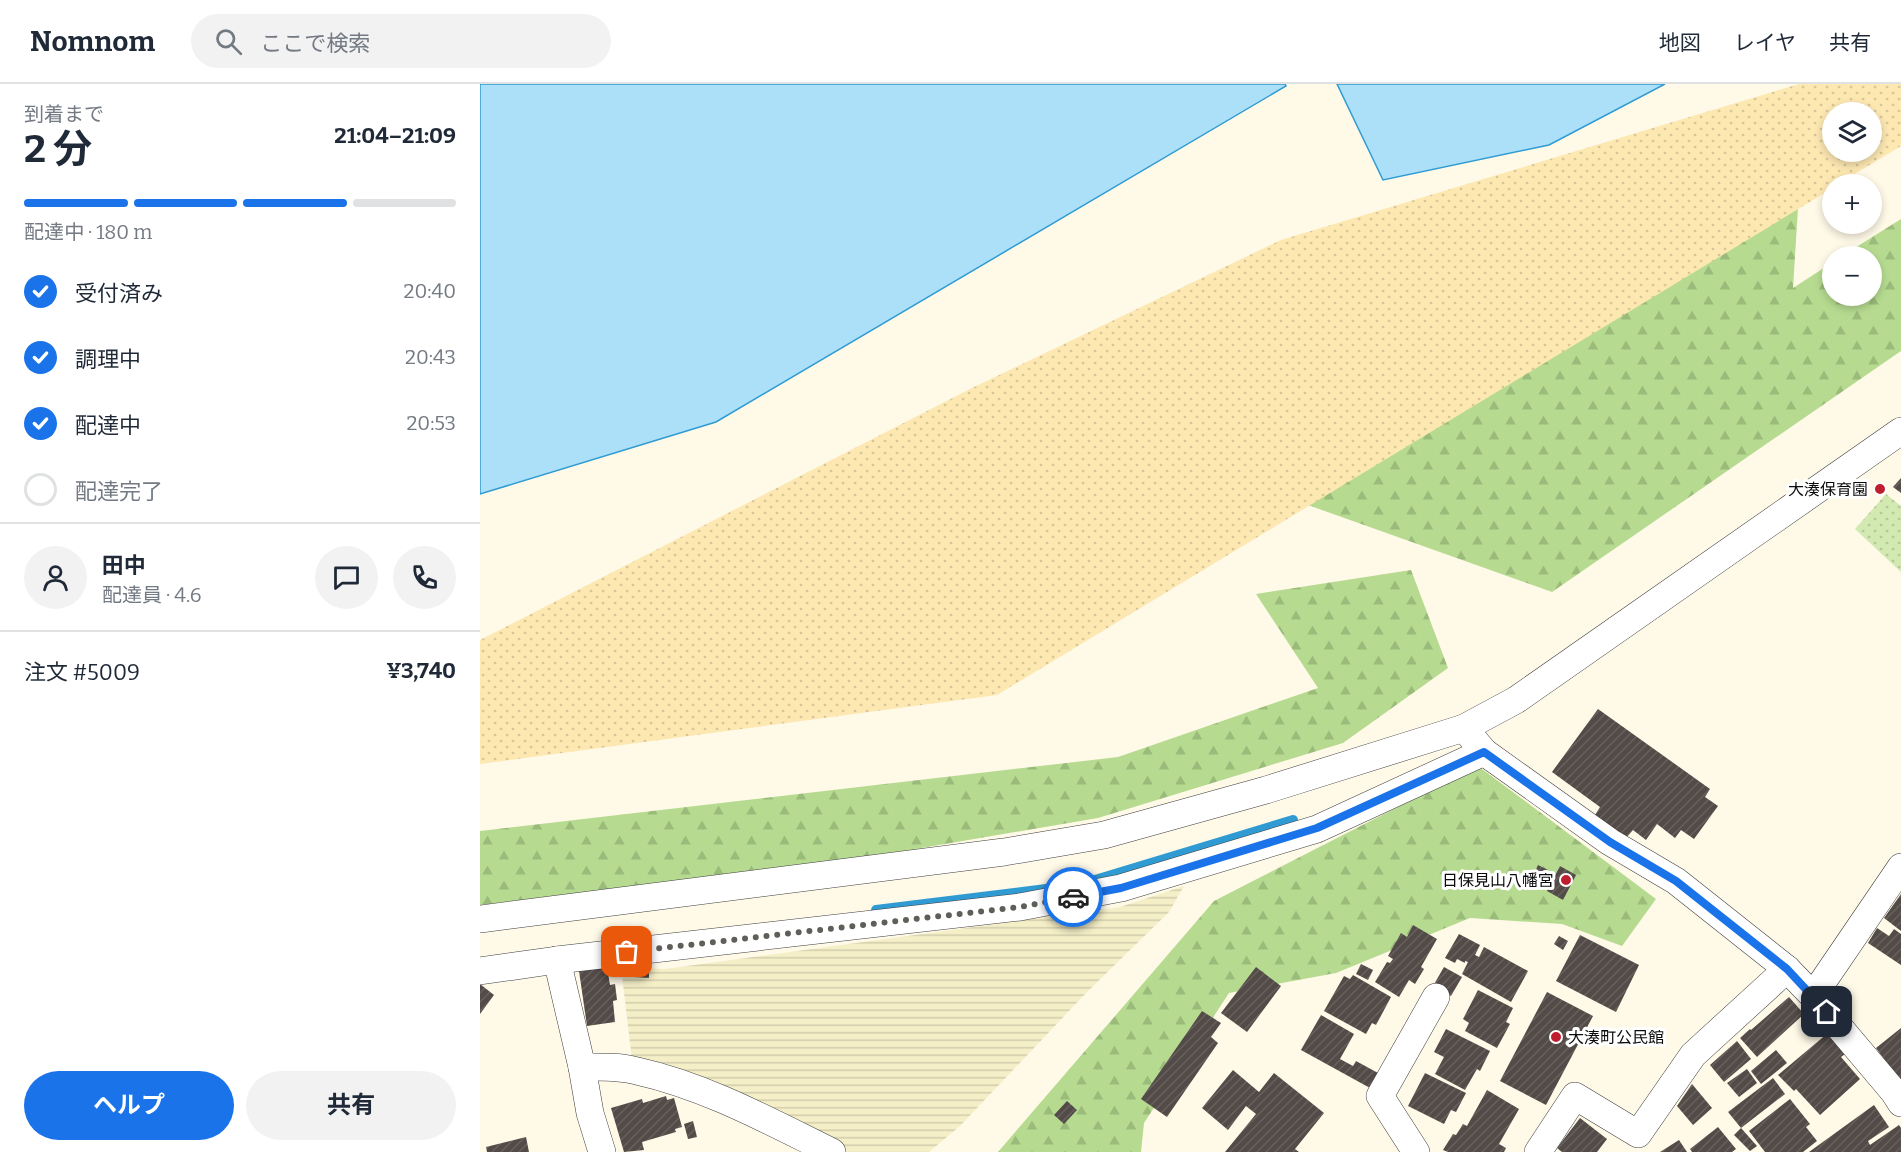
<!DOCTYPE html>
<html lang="ja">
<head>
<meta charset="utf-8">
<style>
	body { margin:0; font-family:Bitter,"Noto Sans JP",serif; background:#f2f2f3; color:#1f2937; height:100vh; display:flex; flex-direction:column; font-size:22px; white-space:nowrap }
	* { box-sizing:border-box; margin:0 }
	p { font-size:20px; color:#747a83 }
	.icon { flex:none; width:33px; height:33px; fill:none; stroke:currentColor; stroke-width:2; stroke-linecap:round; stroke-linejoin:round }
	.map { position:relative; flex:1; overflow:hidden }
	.drawer { display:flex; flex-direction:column; background:#fff; width:480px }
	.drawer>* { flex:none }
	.controls { position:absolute; left:1342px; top:18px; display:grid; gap:12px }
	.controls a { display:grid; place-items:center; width:60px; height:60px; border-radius:50%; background:#fff; box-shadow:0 3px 9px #0003; font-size:30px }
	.pin { position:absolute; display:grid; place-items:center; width:51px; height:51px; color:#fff; margin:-26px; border-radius:12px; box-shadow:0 3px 9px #0006 }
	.courier { position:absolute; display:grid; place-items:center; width:60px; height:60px; margin:-30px; border:4px solid #1a73e8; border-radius:50%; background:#fff; color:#222; box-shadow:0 2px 8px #0007 }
	.overview em { font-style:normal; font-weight:700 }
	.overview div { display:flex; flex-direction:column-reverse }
	.overview { display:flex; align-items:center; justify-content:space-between; height:102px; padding:0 24px }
	h1 { font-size:39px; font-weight:700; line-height:45px }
	.bar { display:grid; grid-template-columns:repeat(4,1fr); gap:9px 6px; align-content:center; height:72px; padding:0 24px }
	.bar i { height:8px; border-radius:4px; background:#e0e1e3 }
	.bar .active { background:#1a73e8 }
	.bar p { grid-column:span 4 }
	.line { display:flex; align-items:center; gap:15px; padding:0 24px; border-top:2px solid #e0e1e3 }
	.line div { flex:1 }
	.round { display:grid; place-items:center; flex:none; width:63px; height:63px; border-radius:32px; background:#f2f2f3 }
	ol { padding:0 24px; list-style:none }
	li { display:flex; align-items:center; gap:18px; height:66px }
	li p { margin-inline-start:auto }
	li .icon { padding:6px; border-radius:50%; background:#1a73e8; color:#fff; stroke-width:4 }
	li:last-child { color:#747a83 }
	li i { width:33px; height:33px; border:3px solid #e0e1e3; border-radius:50% }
	.primary-button { display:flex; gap:12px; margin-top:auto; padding:12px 24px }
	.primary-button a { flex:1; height:69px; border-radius:36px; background:#1a73e8; color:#fff; font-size:24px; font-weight:700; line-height:69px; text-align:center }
	.primary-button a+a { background:#f2f2f3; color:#1f2937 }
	header { display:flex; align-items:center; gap:36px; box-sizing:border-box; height:84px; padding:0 30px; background:#fff; border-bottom:2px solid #e0e1e3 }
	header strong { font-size:28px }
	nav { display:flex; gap:33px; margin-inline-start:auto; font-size:21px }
	.search { width:420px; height:54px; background:#f2f2f3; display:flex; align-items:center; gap:15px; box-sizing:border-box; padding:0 21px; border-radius:33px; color:#747a83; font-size:22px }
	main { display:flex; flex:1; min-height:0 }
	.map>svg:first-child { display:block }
</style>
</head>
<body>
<header>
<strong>Nomnom</strong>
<div class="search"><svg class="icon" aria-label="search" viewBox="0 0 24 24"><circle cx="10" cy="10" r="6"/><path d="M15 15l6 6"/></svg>ここで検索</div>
<nav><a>地図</a><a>レイヤ</a><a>共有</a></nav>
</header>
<main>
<section class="drawer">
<div class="overview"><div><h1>2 分</h1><p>到着まで</p></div><em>21:04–21:09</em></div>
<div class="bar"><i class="active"></i><i class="active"></i><i class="active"></i><i></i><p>配達中 · 180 m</p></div>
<ol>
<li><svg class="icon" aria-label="check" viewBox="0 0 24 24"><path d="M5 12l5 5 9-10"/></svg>受付済み<p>20:40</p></li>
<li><svg class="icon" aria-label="check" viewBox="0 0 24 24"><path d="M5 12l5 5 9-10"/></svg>調理中<p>20:43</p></li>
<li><svg class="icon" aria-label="check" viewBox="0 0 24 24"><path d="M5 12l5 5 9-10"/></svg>配達中<p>20:53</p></li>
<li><i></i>配達完了</li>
</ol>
<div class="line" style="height:108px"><a class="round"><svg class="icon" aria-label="person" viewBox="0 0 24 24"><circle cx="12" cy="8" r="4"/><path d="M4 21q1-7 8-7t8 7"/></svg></a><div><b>田中</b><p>配達員 · 4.6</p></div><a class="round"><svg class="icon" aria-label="chat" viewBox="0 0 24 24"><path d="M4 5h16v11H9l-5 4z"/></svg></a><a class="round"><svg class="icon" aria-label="phone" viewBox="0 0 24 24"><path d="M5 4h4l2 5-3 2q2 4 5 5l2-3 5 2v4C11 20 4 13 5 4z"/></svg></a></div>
<div class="line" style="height:78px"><div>注文 #5009</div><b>¥3,740</b></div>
<div class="primary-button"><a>ヘルプ</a><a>共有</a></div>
</section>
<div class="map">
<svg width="1421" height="1068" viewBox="0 0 1421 1068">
	<defs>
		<pattern id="farmland-rules" width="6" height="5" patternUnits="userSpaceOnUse" patternTransform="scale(1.5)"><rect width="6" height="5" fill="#f5efc8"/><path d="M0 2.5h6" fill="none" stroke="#d1ccaa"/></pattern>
		<pattern id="green-dots" width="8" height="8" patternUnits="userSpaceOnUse" patternTransform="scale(1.5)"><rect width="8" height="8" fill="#d2eab1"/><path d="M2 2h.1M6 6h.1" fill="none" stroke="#b3c797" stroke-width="1.8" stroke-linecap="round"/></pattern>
		<pattern id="forest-firs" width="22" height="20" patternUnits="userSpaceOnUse" patternTransform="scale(1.5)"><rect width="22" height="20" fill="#b6db90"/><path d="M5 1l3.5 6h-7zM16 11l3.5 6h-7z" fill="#9bbb7b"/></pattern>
		<pattern id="sand-dots" width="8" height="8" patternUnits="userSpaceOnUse" patternTransform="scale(1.5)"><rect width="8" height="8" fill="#fde8b2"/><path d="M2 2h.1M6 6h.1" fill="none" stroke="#d8c698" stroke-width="1.8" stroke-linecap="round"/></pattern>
		<pattern id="building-hatch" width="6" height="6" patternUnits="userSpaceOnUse" patternTransform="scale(1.5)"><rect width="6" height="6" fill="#534b47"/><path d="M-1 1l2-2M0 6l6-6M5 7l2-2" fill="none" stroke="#67605d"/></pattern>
	</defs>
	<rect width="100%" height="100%" fill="#fff9e8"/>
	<!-- farmland -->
	<path fill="url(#farmland-rules)" d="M704 802 689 828 607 908 480 1042 449 1068H367L251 1008 152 976 141 883 185 885 640 823Z"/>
	<!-- green -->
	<path fill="url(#green-dots)" d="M1406 410 1421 422V488L1375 445Z"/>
	<!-- forest -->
	<g fill="url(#forest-firs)">
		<path d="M1318 124 1313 204 1353 178V212H1392V172H1362L1421 135V267L1072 508 783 405Z"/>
		<path d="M931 486 968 584 863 659 618 734 389 773 0 821V747L638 673 838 604 776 510Z"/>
		<path d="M998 682 1176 815 1142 862 1082 840 990 834 856 889 749 909 664 1039 661 1068H518L734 817Z"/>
	</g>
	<!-- sand -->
	<path fill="url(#sand-dots)" fill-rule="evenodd" d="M1319 0H1421V62L1358 100H1353V104L517 611 0 680V556L492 304 801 156ZM1353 28H1392V68H1353Z"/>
	<!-- water -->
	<g fill="#abe0f8" stroke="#2f9bd2" stroke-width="1.5">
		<path d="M0 0H805L806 2 236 338 0 410Z"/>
		<path d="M857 0H1185L1069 61 903 96Z"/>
	</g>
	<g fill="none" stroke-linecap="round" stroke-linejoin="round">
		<!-- stream -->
		<g stroke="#2f9bd2" stroke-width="10">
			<path d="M615 796 813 736"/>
			<path d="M396 826 574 804"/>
		</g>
	</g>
	<!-- building -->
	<g fill="url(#building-hatch)">
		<path d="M1421 394V409L1413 403Z"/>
		<path d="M1118 625 1230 705 1225 713 1238 722 1214 755 1201 746 1195 754 1177 740 1166 756 1153 746 1146 754 1115 731 1120 723 1072 688Z"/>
		<path d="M1058 781 1068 786 1063 795 1054 790Z"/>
		<path d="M1080 782 1096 791 1083 816 1067 807Z"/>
		<path d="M1421 810V847L1404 834Z"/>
		<path d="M933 841 957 855 941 883 944 885 935 900 929 896 919 913 895 898 907 878 910 879 913 875 908 872 921 849 927 853Z"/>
		<path d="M1397 844 1409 852 1414 845 1421 850V881L1388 859Z"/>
		<path d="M979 850 1000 861 995 871 999 873 1004 863 1048 887 1031 918 982 890 988 878 985 877V879L977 875 975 879 965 874Z"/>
		<path d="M1100 851 1159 881 1136 928 1076 897Z"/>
		<path d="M1079 852 1088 857 1083 866 1074 860Z"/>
		<path d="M881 880 893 886 888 896 876 890Z"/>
		<path d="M127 883 130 901 135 900 137 916 133 917 135 938 107 942 99 887Z"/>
		<path d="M154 883 169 884V894L154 893Z"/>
		<path d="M776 883 801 902 767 948 741 929Z"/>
		<path d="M964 883 982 893 971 912 953 902Z"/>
		<path d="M873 891 911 913 896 941 892 939 886 950 844 927 864 892 870 895Z"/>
		<path d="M0 900 14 911 0 930Z"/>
		<path d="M998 906 1033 924 1026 938 1030 940 1017 964 985 947 989 939 983 935Z"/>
		<path d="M1067 908 1113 932 1066 1021 1020 997Z"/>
		<path d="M1309 913 1324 930 1277 973 1260 954 1270 945 1271 946Z"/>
		<path d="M722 927 741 939 731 953 738 959 687 1033 661 1015Z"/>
		<path d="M841 931 874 950 860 975 873 982 876 977 898 989 890 1004 821 966Z"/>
		<path d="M1421 944V998L1396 964Z"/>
		<path d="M966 945 1010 967 1000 987 997 985 985 1006 955 990 964 973 954 968Z"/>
		<path d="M1348 949 1365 970 1361 973 1380 995 1340 1031 1316 1005 1314 1007 1298 991Z"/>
		<path d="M1257 957 1271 975 1244 998 1230 981Z"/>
		<path d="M1296 966 1307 979 1281 1000 1271 987Z"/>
		<path d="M1267 985 1277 999 1259 1013 1247 999Z"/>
		<path d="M753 986 779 1008 794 989 844 1029 815 1065 819 1068H745L776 1030 766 1022 748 1046 722 1024Z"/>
		<path d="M945 989 986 1009 976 1028 971 1026 964 1040 928 1022Z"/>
		<path d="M1293 994 1305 1010 1261 1044 1248 1028Z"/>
		<path d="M1212 1000 1232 1024 1213 1041 1197 1022Z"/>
		<path d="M1007 1006 1039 1025 1019 1060 1026 1064 1024 1068H968L963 1066 973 1050 976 1051 983 1040 987 1042Z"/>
		<path d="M186 1012 187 1016 194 1014 202 1043 195 1045 196 1048 162 1058 164 1066 144 1068 131 1024 162 1015 163 1019Z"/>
		<path d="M1310 1015 1330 1040 1326 1043 1337 1057 1323 1068H1285L1269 1047Z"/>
		<path d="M587 1017 597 1026 584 1040 574 1031Z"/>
		<path d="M1394 1021 1409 1043 1388 1057 1390 1061 1419 1041 1421 1044V1068H1329Z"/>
		<path d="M1100 1034 1127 1055 1117 1068H1082L1077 1064Z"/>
		<path d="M213 1037 217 1053 208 1055 204 1040Z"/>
		<path d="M1238 1043 1256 1065 1252 1068H1212L1210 1065Z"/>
		<path d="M1261 1044 1277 1062 1270 1067 1254 1051Z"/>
		<path d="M46 1053 49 1068H7L6 1063Z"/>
		<path d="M1199 1056 1207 1068H1180Z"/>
	</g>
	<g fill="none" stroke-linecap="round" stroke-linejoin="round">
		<defs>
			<g id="minor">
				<path d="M1421 347 1036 616 984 644 1004 668 1130 758 1196 797 1307 885 1333 912 1414 1008 1421 1019"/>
				<path d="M0 835 524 768 624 751 786 706 984 644"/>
				<path d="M77 876 540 823 641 804 837 745 1004 668"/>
				<path d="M0 887 77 876 102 983 110 1029 122 1068"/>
				<path d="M1333 912 1421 783"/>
				<path d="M102 983C120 983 139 982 157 987 225 1002 289 1037 352 1068"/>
				<path d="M936 1068 900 1012 956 913"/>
				<path d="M1058 1068 1095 1012 1158 1050 1213 971 1307 885"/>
			</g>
		</defs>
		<!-- minor casing -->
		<use href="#minor" stroke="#3e3e3e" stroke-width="28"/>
		<!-- minor -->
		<use href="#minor" stroke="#fff" stroke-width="27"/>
	</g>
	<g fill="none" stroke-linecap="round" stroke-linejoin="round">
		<!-- done -->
		<path stroke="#605e58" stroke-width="6" stroke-dasharray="0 10.8" d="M147 868 540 823 593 813"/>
		<!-- route -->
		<path stroke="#1a73e8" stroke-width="8" d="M593 813 641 804 837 744 1004 668 1130 758 1196 797 1307 885 1347 928"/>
	</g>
	<!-- markers -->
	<g fill="#be1f30" stroke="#fff" stroke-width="2">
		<circle cx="1400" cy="405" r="6"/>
		<circle cx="1086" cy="796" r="6"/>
		<circle cx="1076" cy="953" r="6"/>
	</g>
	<g text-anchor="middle" stroke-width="6" stroke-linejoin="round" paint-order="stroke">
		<!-- poi labels -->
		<g font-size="16" fill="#0b0b0b" stroke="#fff" text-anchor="end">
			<text x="1388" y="411">大湊保育園</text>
			<text x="1074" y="802">日保見山八幡宮</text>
			<text x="1088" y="959" text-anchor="start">大湊町公民館</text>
		</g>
	</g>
</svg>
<div class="controls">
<a><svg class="icon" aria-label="layers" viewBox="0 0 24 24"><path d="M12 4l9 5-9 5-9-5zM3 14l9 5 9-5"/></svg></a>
<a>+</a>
<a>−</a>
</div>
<div class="pin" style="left:147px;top:868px;background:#ea580c"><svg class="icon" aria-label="bag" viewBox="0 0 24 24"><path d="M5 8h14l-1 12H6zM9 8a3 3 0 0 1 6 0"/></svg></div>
<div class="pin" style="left:1347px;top:928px;background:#1f2937"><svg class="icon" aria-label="home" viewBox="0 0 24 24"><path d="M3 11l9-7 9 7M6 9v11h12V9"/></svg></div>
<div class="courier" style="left:593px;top:813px"><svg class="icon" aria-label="car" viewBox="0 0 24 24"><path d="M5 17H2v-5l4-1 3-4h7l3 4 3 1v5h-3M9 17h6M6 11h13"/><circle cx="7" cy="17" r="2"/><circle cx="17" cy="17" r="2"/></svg></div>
</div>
</main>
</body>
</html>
